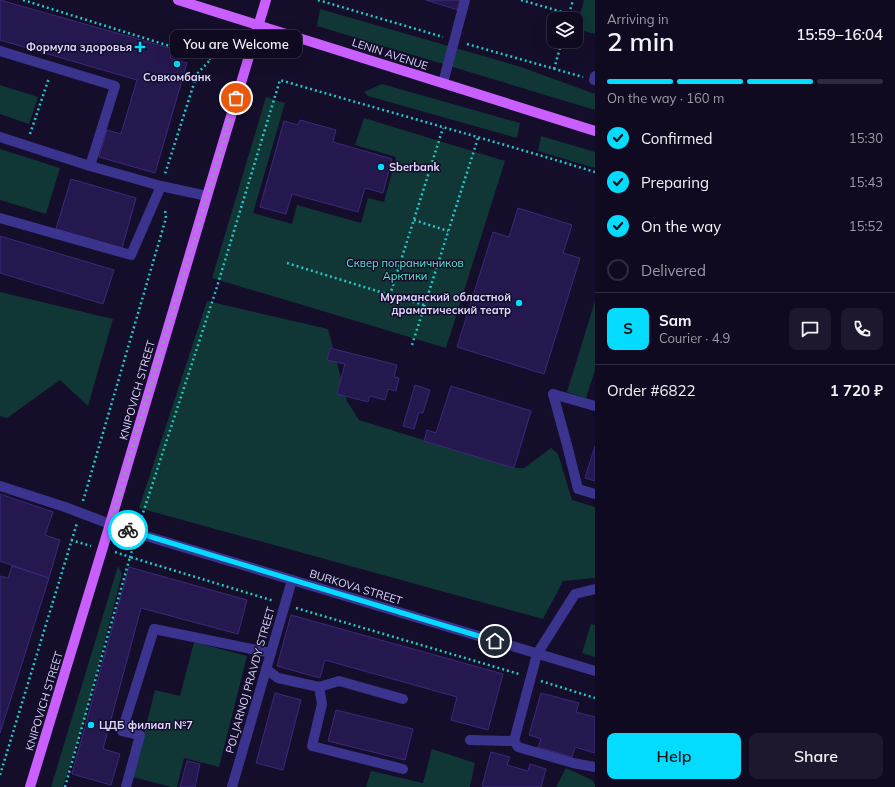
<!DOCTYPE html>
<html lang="en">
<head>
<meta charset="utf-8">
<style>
	body { margin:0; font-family:Mulish,sans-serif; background:#1d182d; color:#f1f3f6; height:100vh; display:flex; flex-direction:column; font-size:15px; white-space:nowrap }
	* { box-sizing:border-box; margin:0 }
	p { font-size:13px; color:#9b9aa5 }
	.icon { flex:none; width:22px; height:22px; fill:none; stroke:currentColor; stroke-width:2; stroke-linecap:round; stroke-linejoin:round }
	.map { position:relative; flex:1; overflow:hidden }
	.side { display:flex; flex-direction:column; background:#0f0a20; width:300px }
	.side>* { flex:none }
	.fabs { position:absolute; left:547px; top:12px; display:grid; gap:8px }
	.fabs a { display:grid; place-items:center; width:36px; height:36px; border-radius:8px; background:#0f0a20; box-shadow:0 4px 16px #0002,0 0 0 1px #2f2b3e; font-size:20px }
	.pin { position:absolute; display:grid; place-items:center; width:34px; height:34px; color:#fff; margin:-17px; border:2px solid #fff; border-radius:50%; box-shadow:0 1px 4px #0007 }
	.courier { position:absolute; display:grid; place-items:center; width:40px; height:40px; margin:-20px; border:3px solid #04dcff; border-radius:50%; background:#fff; color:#222; box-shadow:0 1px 5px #0007 }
	.bubble { position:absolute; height:28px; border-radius:8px; background:#0f0a20; box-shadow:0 4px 16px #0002,0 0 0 1px #2f2b3e; font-size:13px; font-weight:600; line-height:28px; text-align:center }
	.headline em { font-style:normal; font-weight:600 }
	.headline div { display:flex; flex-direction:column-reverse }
	.headline { display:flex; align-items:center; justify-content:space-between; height:68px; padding:0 12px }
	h1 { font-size:26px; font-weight:600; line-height:30px }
	.bar { display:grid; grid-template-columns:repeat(4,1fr); gap:6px 4px; align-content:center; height:48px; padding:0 12px }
	.bar i { height:5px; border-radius:3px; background:#2f2b3e }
	.bar .selected { background:#04dcff }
	.bar p { grid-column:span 4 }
	.line { display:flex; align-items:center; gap:10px; padding:0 12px; border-top:1px solid #2f2b3e }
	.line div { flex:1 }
	.round { display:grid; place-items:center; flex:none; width:42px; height:42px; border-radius:8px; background:#1d182d }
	ol { padding:0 12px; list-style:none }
	li { display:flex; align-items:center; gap:12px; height:44px }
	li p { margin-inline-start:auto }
	li .icon { padding:4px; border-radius:50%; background:#04dcff; color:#111; stroke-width:4 }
	li:last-child { color:#9b9aa5 }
	li i { width:22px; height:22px; border:2px solid #2f2b3e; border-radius:50% }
	.cta { display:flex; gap:8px; margin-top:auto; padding:8px 12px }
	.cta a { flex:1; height:46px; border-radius:8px; background:#04dcff; color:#111; font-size:16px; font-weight:600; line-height:46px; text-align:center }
	.cta a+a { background:#1d182d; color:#f1f3f6 }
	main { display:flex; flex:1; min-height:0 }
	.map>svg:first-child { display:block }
</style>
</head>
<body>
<main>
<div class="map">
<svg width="595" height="787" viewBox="0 0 595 787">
	<rect width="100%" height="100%" fill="#140e2b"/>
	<!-- green -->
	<g fill="#103636">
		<path d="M584 0H595V34L576 29Z"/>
		<path d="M320 9 521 67 595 94V110L317 26Z"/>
		<path d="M382 84 520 123 517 138 368 96 364 92Z"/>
		<path d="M0 85 38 97 29 124 0 114Z"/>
		<path d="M266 97 285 103 253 213 292 224 297 205 361 223 368 198 384 202 396 157 355 145 364 118 505 161 446 348 212 278Z"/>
		<path d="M541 136 595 152V168L538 151Z"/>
		<path d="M0 149 60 168 46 214 0 200Z"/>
		<path d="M0 292 113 319 88 406 60 380 7 418 0 416Z"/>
		<path d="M207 301 328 329 347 401 359 420 514 468H524L551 448 558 454 572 500 595 507V578L563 581 543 619 139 508Z"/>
		<path d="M595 301V370L586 398 567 392Z"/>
		<path d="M118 566 122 574 84 721 63 787H51Z"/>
		<path d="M591 624 595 625V657L582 653Z"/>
		<path d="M194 642 247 656 219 767 184 758 177 787H171L133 777 155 690 180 696Z"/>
		<path d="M432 749 475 763 470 787H366L371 771 423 783Z"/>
		<path d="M566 768 592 780 595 784V787H556Z"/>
	</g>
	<!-- building -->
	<g fill="#25184e" stroke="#3c287c">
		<path d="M0 0 173 49 170 58 187 63 155 173 99 157 107 130 121 134 137 80 0 40Z"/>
		<path d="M426 0H461L458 10Z"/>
		<path d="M300 120 336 130 333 142 392 159 383 193 365 188 358 212 292 194 286 214 260 207 284 121 298 125Z"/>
		<path d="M71 179 136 198 122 248 56 229Z"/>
		<path d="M518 208 572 225 563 253 580 258 544 374 457 347 493 232 509 237Z"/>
		<path d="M0 236 114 270 103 304 0 273Z"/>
		<path d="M330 348 397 365 394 377 399 378 396 391 388 389 385 400 370 396 368 402 337 394 345 364 327 360Z"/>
		<path d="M415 385 430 390 423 413 419 412 414 429 403 426Z"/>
		<path d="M451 386 531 411 514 468 424 441 427 430 436 433Z"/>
		<path d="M595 446V481L585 478Z"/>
		<path d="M0 494 53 512 45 535 60 540 49 578 0 561Z"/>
		<path d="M12 566 49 578 0 733V576L8 578Z"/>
		<path d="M129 567 247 600 238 634 141 608 103 749 120 754 111 785 72 774Z"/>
		<path d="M291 615 503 674 488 730 451 720 457 697 325 660 320 678 277 666Z"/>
		<path d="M275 693 301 700 283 770 256 763Z"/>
		<path d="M541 693 579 703 576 712 595 717V753L575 747 572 757 538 747 541 739 529 735Z"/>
		<path d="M336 710 413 729 405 760 328 741Z"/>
		<path d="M491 752 510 757 507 765 528 771 530 764 546 769 541 787H486L482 786Z"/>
		<path d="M187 761 200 764 195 787H180Z"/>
	</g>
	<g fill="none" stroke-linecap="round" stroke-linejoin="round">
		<!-- path -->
		<g stroke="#23c8c4" stroke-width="2.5" stroke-dasharray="2 3" stroke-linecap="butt">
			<path d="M23 0 211 59 197 74 165 174"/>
			<path d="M318 0 443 37"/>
			<path d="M521 0 569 14 568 19"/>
			<path d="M569 14 573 0"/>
			<path d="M467 44 583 77"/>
			<path d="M554 69 562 41"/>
			<path d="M30 134 49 78"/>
			<path d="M414 220 448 231"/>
			<path d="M287 263 390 295"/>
			<path d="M424 305 390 295 443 128"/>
			<path d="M412 345 478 138"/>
			<path d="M83 501 166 218 165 210"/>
			<path d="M140 522 216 290 280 80C385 111 491 140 595 172"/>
			<path d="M71 540 91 546"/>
			<path d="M115 552 130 557 134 544"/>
			<path d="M296 608 519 674"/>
			<path d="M541 681 595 698"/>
			<path d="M0 775 77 523"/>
			<path d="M65 787 130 557 274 601"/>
		</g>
		<!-- minor -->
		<g stroke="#3b348f" stroke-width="10">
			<path d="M0 51 115 86 90 166"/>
			<path d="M594 80 595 76"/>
			<path d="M443 83 465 0"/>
			<path d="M0 137 90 166 161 186 207 196"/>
			<path d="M0 218 131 255 161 186"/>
			<path d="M553 394 567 445 578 489 595 494"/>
			<path d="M553 394 595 406"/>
			<path d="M0 486 65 507 110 524 136 533 595 671"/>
			<path d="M595 589 575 594 537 654 514 741 518 747 573 763 595 767"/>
			<path d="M266 669 278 678 319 687 339 681 403 699"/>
			<path d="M319 687 322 704 312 746 403 769"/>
			<path d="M470 740 514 741"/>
			<path d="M126 787 140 735 122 731 154 629 271 653"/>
			<path d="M232 787 292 580"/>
		</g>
		<!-- major -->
		<g stroke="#ca5fff" stroke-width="10">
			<path d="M178 0 595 131"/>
			<path d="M30 787 110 524 207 196 266 0"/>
		</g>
	</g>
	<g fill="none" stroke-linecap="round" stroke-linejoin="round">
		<!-- done -->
		<path stroke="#9791b5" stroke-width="4" stroke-dasharray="0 7.2" d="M128 530 110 524 236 98"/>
		<!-- route -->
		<path stroke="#04dcff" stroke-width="5" d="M128 530 495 641"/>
	</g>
	<!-- markers -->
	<g fill="#04dcff" stroke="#140e2b" stroke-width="1.5">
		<path d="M138 41h4v4h4v4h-4v4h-4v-4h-4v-4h4z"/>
		<circle cx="177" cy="64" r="4"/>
		<circle cx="381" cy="167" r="4"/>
		<circle cx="519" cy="303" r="4"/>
		<circle cx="91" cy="725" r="4"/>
	</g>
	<g text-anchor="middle" stroke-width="3" stroke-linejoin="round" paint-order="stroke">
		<!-- poi labels -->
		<g font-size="11" font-weight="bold" fill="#ded8ff" stroke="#140e2b" text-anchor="end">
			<text x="132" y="51">Формула здоровья</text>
			<text x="177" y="81" text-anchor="middle">Совкомбанк</text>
			<text x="389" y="171" text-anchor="start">Sberbank</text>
			<text x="511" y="301">Мурманский областной<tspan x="511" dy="13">драматический театр</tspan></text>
			<text x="99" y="729" text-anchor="start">ЦДБ филиал №7</text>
		</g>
		<!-- street labels -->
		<g font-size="11" fill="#ded8ff" stroke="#140e2b">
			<text transform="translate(390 54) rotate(18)" y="4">LENIN AVENUE</text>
			<text transform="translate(137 390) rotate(-74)" y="4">KNIPOVICH STREET</text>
			<text transform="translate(356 587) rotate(17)" y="4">BURKOVA STREET</text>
			<text transform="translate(250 680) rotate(-74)" y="4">POLJARNOJ PRAVDY STREET</text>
			<text transform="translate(44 701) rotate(-73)" y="4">KNIPOVICH STREET</text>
		</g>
		<!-- park labels -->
		<g font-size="11" fill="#57eccd" stroke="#140e2b">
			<text x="405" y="267">Сквер пограничников<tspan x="405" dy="13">Арктики</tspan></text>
		</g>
	</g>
</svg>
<div class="fabs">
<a><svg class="icon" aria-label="layers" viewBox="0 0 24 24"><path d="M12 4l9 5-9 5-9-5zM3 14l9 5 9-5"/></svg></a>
</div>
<div class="pin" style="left:236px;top:98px;background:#ea580c"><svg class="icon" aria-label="bag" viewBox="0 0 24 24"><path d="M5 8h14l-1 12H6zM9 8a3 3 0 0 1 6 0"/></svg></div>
<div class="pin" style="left:495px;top:641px;background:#1f2937"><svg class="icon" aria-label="home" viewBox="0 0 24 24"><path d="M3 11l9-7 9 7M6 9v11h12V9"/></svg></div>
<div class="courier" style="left:128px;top:530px"><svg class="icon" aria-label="bike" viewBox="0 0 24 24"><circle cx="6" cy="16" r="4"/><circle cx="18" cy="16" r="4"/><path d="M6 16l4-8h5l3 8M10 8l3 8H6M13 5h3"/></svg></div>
<div class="bubble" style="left:170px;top:30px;width:132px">You are Welcome</div>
</div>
<section class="side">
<div class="headline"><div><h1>2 min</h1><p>Arriving in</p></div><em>15:59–16:04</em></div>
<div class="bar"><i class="selected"></i><i class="selected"></i><i class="selected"></i><i></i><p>On the way · 160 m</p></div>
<ol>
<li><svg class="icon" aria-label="check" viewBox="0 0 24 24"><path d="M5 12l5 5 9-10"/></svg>Confirmed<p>15:30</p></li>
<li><svg class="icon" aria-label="check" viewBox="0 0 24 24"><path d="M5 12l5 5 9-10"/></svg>Preparing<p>15:43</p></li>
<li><svg class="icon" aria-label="check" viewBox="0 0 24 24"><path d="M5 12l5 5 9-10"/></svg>On the way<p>15:52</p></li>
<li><i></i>Delivered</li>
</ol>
<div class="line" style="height:72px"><b class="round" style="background:#04dcff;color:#111">S</b><div><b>Sam</b><p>Courier · 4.9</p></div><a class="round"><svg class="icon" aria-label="chat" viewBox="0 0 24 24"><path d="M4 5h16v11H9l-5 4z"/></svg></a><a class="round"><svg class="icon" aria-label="phone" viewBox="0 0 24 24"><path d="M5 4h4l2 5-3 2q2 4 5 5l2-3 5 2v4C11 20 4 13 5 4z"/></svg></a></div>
<div class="line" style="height:52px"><div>Order #6822</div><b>1 720 ₽</b></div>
<div class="cta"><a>Help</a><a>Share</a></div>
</section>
</main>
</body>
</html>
